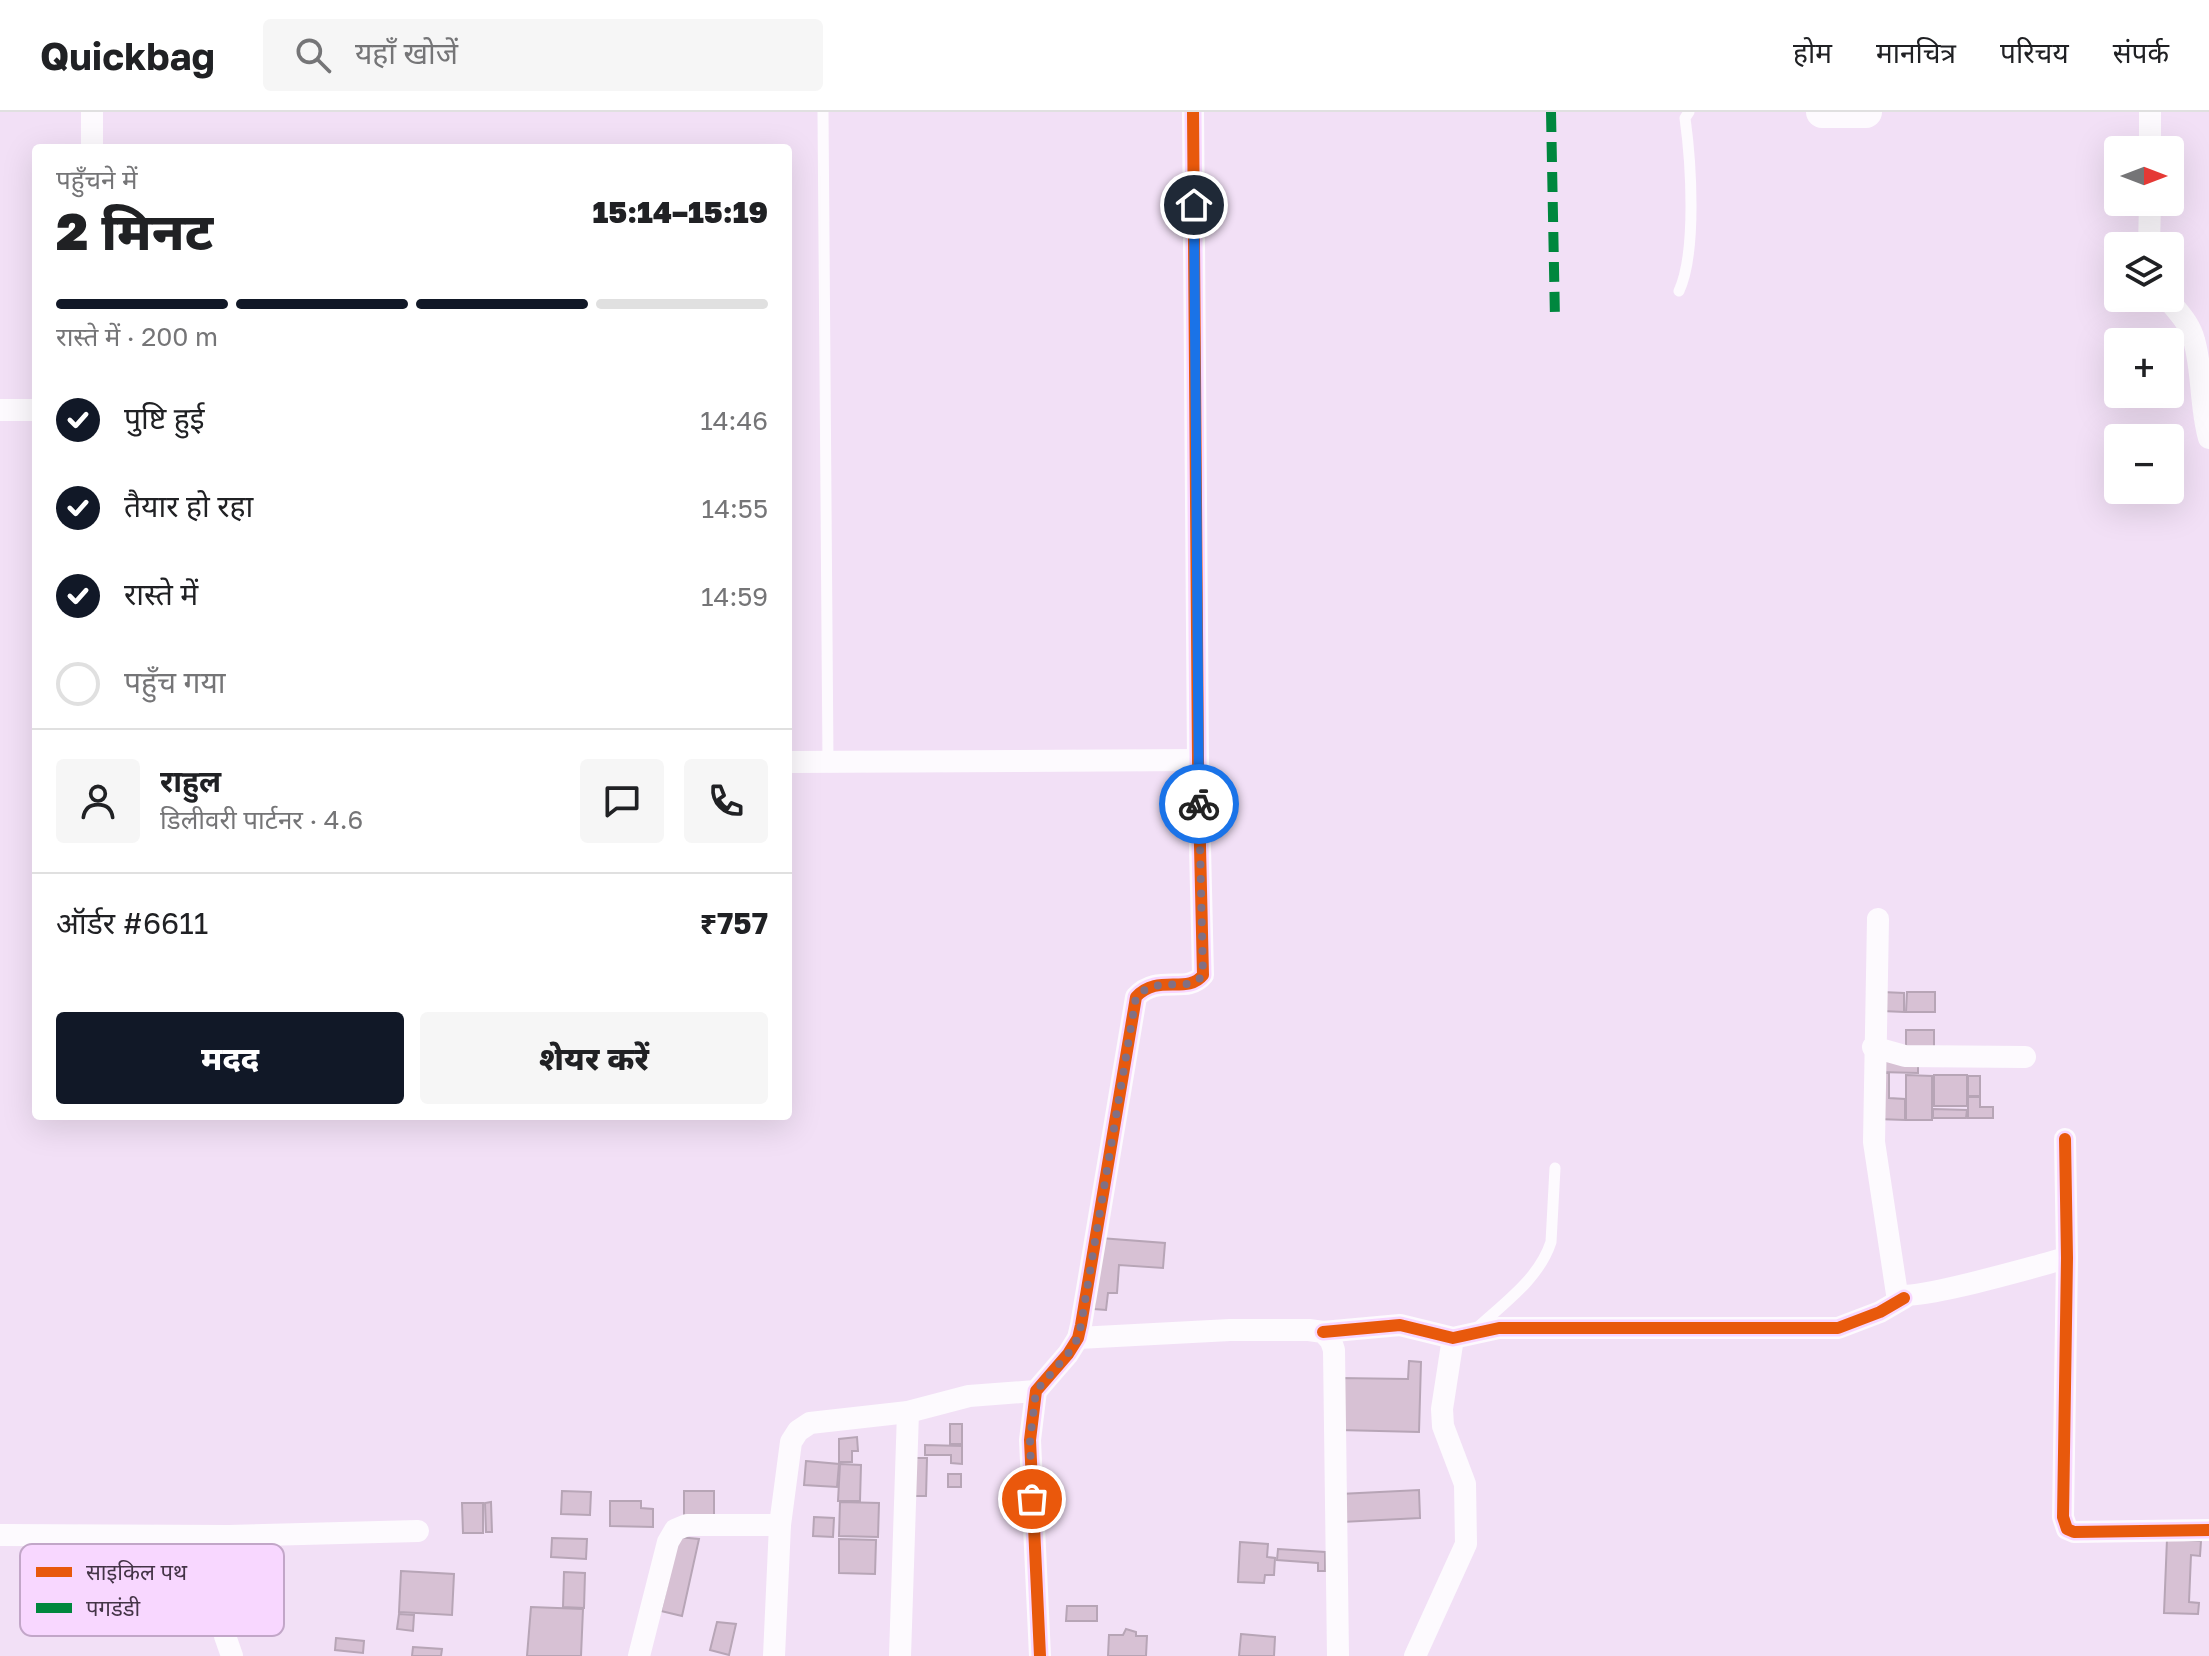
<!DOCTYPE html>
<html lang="hi">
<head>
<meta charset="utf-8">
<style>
	body { margin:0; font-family:"Golos Text","Noto Sans Devanagari",sans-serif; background:#f6f6f6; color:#202124; height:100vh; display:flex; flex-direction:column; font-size:30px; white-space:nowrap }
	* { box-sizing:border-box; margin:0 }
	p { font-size:26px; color:#757577 }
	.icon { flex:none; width:44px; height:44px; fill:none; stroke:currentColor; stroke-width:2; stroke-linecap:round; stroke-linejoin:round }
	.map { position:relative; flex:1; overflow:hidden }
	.side { position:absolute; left:32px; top:32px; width:760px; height:976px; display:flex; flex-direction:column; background:#fff; border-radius:8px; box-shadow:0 8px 32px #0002 }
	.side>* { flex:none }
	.needle { width:52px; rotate:90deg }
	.buttons { position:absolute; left:2104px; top:24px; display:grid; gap:16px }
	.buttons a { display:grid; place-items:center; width:80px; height:80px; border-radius:8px; background:#fff; box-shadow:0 8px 32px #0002; font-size:40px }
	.pin { position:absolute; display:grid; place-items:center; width:68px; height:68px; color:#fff; margin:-34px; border:4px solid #fff; border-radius:50%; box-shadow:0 2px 8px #0007 }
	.courier { position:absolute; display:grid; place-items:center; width:80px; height:80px; margin:-40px; border:6px solid #1a73e8; border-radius:50%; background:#fff; color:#222; box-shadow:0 2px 10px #0007 }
	.summary em { font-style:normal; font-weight:800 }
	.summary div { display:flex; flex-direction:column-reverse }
	.summary { display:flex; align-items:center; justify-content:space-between; height:136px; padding:0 24px }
	h1 { font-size:52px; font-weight:800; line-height:60px }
	.bar { display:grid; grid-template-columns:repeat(4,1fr); gap:12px 8px; align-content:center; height:96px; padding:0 24px }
	.bar i { height:10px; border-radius:6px; background:#e0e0e0 }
	.bar .active { background:#111827 }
	.bar p { grid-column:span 4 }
	.line { display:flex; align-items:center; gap:20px; padding:0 24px; border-top:2px solid #e0e0e0 }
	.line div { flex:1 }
	.round { display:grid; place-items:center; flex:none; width:84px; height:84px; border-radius:8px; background:#f6f6f6 }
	ol { padding:0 24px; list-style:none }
	li { display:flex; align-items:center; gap:24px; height:88px }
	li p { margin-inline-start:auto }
	li .icon { padding:8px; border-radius:50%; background:#111827; color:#fff; stroke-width:4 }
	li:last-child { color:#757577 }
	li i { width:44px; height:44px; border:4px solid #e0e0e0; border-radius:50% }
	.action { display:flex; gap:16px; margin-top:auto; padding:16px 24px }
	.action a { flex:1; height:92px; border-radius:8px; background:#111827; color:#fff; font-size:32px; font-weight:800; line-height:92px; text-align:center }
	.action a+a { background:#f6f6f6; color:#202124 }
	header { display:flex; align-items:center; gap:48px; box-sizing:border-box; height:112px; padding:0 40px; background:#fff; border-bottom:2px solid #e0e0e0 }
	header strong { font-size:38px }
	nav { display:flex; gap:44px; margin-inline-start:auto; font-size:28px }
	.search { width:560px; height:72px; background:#f6f6f6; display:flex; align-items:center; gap:20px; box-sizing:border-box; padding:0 28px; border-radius:8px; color:#757577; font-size:30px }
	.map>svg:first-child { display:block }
</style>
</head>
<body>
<header>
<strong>Quickbag</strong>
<div class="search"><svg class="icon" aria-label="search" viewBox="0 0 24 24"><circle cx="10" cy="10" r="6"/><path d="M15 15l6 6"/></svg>यहाँ खोजें</div>
<nav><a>होम</a><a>मानचित्र</a><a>परिचय</a><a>संपर्क</a></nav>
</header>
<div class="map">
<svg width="2209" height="1544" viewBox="0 0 2209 1544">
	<rect width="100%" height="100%" fill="#f2e0f6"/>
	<!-- building -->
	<g fill="#d7c1d4" stroke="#b7a5b6" stroke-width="2">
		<path d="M1882 880 1904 881V900L1882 899Z"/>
		<path d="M1907 880H1935V900H1906Z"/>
		<rect x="1906" y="918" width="28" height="23"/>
		<path d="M1880 946 1918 947V961L1880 960Z"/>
		<path d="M1877 961H1889V986L1905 987V1008L1877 1007Z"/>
		<path d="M1906 963 1932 964V1008H1906Z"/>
		<rect x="1934" y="963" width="33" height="31"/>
		<rect x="1968" y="964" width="12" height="20"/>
		<path d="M1968 985H1980V995H1993V1006H1968Z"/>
		<path d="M1933 997 1967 998 1966 1006H1933Z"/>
		<path d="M1100 1126 1165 1131 1163 1156 1119 1153 1117 1181H1108L1106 1198 1094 1197Z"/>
		<path d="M1409 1249 1421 1250 1419 1320 1339 1318 1340 1266 1408 1267Z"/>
		<rect x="950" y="1312" width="12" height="20"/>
		<path d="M857 1325 858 1339H852V1350H839V1327Z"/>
		<path d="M925 1333 962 1334V1352L951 1351V1343H925Z"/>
		<path d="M910 1346H927L926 1384H909Z"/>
		<path d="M806 1349 839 1352 837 1375 804 1373Z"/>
		<path d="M840 1352 861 1353 860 1389H838Z"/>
		<rect x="948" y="1362" width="13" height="13"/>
		<path d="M1419 1378 1420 1406 1342 1410 1340 1382Z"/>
		<path d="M562 1379 591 1380 590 1403 561 1402Z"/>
		<rect x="684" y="1379" width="30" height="26"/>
		<path d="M610 1389H641V1396L653 1397V1415L610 1414Z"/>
		<path d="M491 1390 492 1420H486L485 1391Z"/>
		<path d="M840 1390 879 1391 878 1425 839 1424Z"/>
		<path d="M462 1391H483V1421H463Z"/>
		<path d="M814 1405 834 1406 833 1425 813 1424Z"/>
		<path d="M678 1425 699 1427 682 1504 661 1499Z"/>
		<path d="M552 1426 587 1427 586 1447 551 1445Z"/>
		<path d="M839 1427 876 1428 875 1462 839 1461Z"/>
		<path d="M2167 1427 2201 1429 2200 1444 2191 1443 2189 1490 2199 1491 2198 1502 2164 1501Z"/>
		<path d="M1240 1430 1268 1432 1267 1445 1275 1446 1274 1463H1265L1264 1471 1238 1470Z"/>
		<path d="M1278 1437 1325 1440V1459H1318V1451L1277 1448Z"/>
		<path d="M401 1459 454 1462 452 1503 399 1500Z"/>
		<path d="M564 1460 585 1461 584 1496 563 1495Z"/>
		<path d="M1067 1494H1097V1509H1066Z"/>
		<path d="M531 1495 583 1497 581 1544H527Z"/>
		<path d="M399 1502 414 1503 413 1519 397 1517Z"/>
		<path d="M717 1510 736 1512 729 1543 710 1538Z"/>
		<path d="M1126 1517 1136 1520V1524H1147L1146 1544H1108L1109 1523H1123Z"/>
		<path d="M1241 1522 1275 1525 1274 1544H1239Z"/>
		<path d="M336 1526 364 1529 363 1541 335 1538Z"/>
		<path d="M413 1535 442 1537 441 1544H412Z"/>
	</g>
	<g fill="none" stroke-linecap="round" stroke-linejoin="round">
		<!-- service -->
		<g stroke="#fdfafe" stroke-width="11">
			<path d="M823 0 828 650"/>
			<path d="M1679 179C1697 140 1691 49 1685 6L1689 0"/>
			<path d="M1476 1217C1504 1191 1539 1167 1551 1130L1555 1056"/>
		</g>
		<!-- minor -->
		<g stroke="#fdfafe" stroke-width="22">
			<path d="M92 0V36"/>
			<path d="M2150 0V38"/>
			<path d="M2149 134 2150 90"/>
			<path d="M2167 186C2177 199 2190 211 2194 228 2203 260 2200 294 2209 326"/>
			<path d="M0 298H36"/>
			<path d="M788 650 1198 648"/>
			<path d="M1878 807 1874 1030 1897 1182C1914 1190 2040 1153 2067 1146"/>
			<path d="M1873 935 1905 944 2025 945"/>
			<path d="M2065 1027 2067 1146 2063 1405 2067 1417 2074 1420 2209 1418"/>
			<path d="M1323 1220 1400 1213 1453 1226 1499 1216H1838L1880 1200 1904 1186"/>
			<path d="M1078 1226 1230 1218H1309L1323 1220 1331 1229 1334 1238 1338 1544"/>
			<path d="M0 1423 229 1424 418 1419"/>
			<path d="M229 1424 225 1524 232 1544"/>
			<path d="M639 1544 668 1430 675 1418 687 1413H780"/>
			<path d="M774 1544 780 1413 791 1330 798 1319 810 1311 908 1300 969 1284 1036 1279"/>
			<path d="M900 1544 908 1300"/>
			<path d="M1040 1544 1030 1328 1036 1279 1068 1242 1078 1226 1081 1213 1136 885C1158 861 1187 883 1203 863L1198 648 1193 0"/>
			<path d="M1415 1544 1466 1432 1465 1372 1443 1314 1442 1297 1453 1226"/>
		</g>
		<!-- secondary -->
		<path stroke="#fdfafe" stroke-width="32" d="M1822 0H1866"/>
		<!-- quiet -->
		<path stroke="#00873e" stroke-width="10" stroke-dasharray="20 10" stroke-linecap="butt" d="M1551 0 1555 208"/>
		<defs>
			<g id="cycleway">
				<path d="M2065 1027 2067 1146 2063 1405 2067 1417 2074 1420 2209 1418"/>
				<path d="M1323 1220 1400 1213 1453 1226 1499 1216H1838L1880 1200 1904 1186"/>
				<path d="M1040 1544 1030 1328 1036 1279 1068 1242 1078 1226 1081 1213 1136 885C1158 861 1187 883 1203 863L1198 648 1193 0"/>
			</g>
		</defs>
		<!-- cycleway casing -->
		<use href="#cycleway" stroke="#f8d7ff" stroke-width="17"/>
		<!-- cycleway -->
		<use href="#cycleway" stroke="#e8590c" stroke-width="12"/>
	</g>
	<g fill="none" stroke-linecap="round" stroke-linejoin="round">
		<!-- done -->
		<path stroke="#817084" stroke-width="8" stroke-dasharray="0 14.4" d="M1032 1387 1030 1328 1036 1279 1068 1242 1078 1226 1081 1213 1136 885C1159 861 1187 883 1203 863L1199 692"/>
		<!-- route -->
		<path stroke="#1a73e8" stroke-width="10" d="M1194 93 1199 692"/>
	</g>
	<!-- legend -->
	<rect x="20" y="1432" width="264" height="92" rx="12" fill="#f8d7ff" stroke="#c2a6c8" stroke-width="2"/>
	<rect x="36" y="1455" width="36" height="10" fill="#e8590c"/>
	<rect x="36" y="1491" width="36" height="10" fill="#00873e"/>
	<g font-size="22" fill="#443447">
		<text x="86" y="1468">साइकिल पथ</text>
		<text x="86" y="1504">पगडंडी</text>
	</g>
</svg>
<div class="buttons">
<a><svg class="needle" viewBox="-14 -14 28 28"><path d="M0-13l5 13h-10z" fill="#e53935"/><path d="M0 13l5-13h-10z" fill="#757577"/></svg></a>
<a><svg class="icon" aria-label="layers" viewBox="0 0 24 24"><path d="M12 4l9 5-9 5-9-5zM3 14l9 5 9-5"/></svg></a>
<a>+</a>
<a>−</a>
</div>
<div class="pin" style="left:1032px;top:1387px;background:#ea580c"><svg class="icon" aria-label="bag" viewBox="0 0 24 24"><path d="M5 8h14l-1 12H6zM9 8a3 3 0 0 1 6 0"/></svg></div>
<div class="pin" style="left:1194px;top:93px;background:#1f2937"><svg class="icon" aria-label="home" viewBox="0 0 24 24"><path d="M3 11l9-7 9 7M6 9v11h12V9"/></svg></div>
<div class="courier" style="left:1199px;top:692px"><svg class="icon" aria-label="bike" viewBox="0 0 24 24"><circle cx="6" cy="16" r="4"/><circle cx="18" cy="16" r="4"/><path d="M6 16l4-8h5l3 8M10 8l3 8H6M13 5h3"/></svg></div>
<section class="side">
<div class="summary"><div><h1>2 मिनट</h1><p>पहुँचने में</p></div><em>15:14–15:19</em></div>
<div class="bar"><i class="active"></i><i class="active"></i><i class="active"></i><i></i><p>रास्ते में · 200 m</p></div>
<ol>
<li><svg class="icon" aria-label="check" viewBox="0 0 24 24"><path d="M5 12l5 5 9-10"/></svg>पुष्टि हुई<p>14:46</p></li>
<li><svg class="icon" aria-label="check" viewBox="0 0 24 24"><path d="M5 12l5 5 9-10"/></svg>तैयार हो रहा<p>14:55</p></li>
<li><svg class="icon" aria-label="check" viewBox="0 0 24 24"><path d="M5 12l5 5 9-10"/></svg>रास्ते में<p>14:59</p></li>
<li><i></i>पहुँच गया</li>
</ol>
<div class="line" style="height:144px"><a class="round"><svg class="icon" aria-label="person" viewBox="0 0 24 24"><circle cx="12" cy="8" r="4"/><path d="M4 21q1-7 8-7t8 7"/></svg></a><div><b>राहुल</b><p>डिलीवरी पार्टनर · 4.6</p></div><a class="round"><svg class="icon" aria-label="chat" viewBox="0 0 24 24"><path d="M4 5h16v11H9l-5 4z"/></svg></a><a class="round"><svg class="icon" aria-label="phone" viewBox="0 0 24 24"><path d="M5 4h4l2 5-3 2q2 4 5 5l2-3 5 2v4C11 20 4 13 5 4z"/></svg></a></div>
<div class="line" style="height:104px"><div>ऑर्डर #6611</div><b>₹757</b></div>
<div class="action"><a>मदद</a><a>शेयर करें</a></div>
</section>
</div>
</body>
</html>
